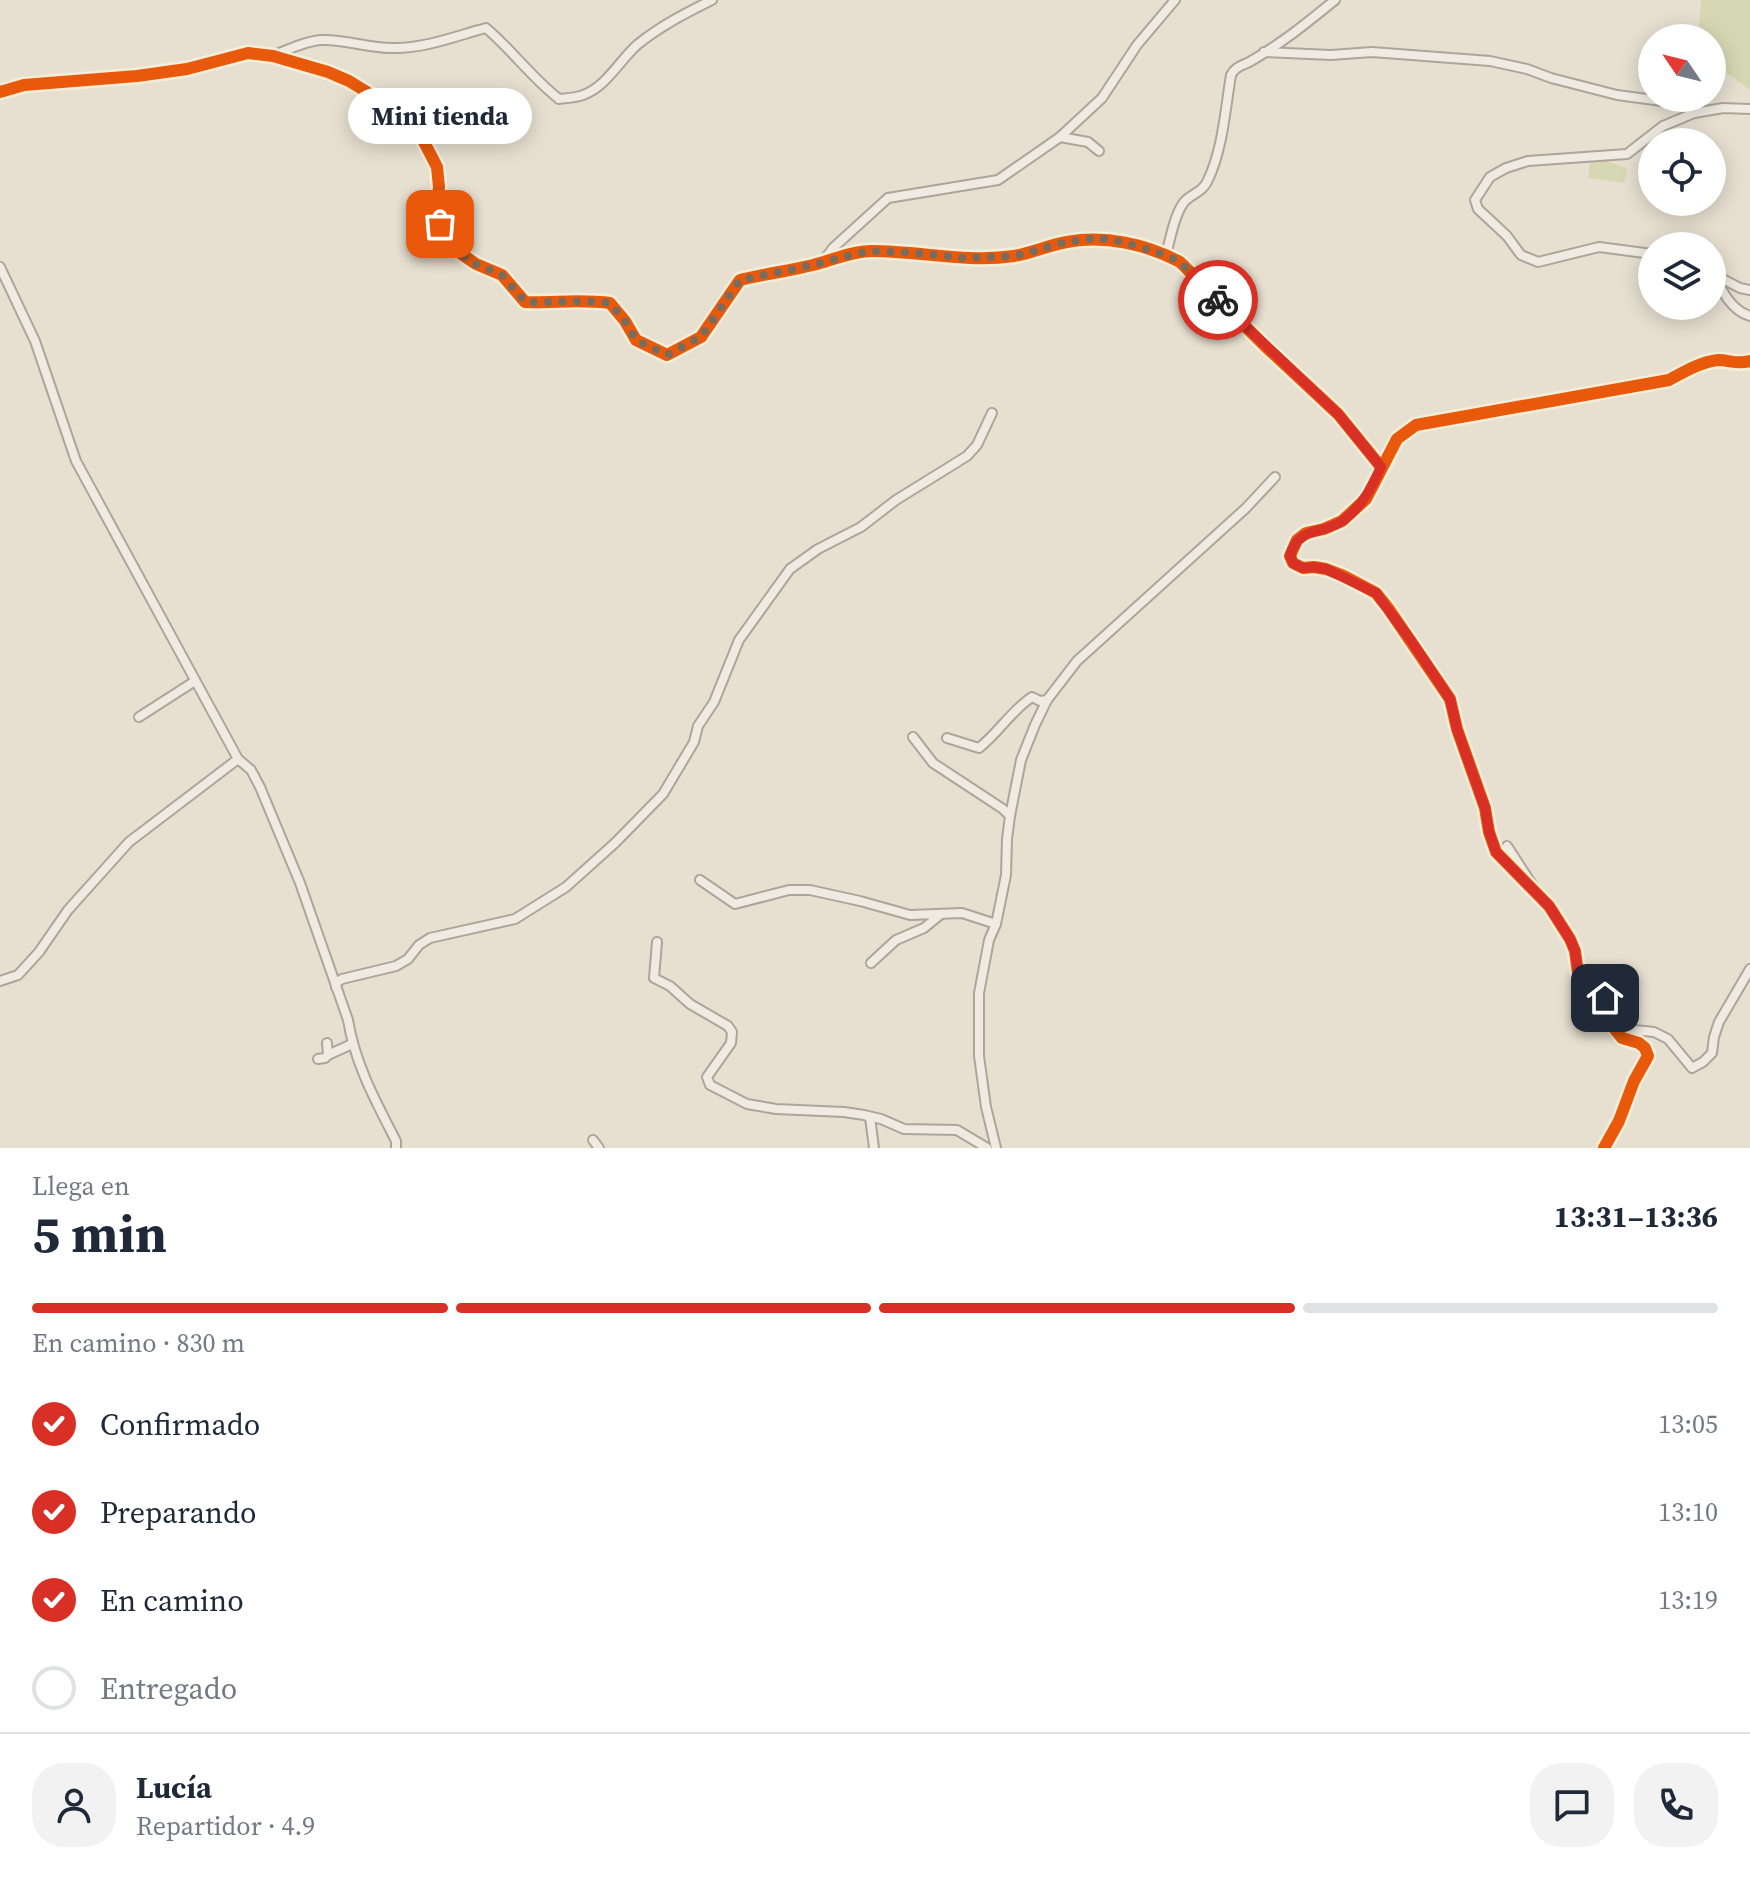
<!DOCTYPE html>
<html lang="es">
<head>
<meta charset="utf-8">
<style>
	body { margin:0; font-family:"Source Serif 4",serif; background:#f2f2f3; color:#1f2937; height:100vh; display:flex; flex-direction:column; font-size:30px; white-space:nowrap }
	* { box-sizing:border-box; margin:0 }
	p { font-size:26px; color:#747a83 }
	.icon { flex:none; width:44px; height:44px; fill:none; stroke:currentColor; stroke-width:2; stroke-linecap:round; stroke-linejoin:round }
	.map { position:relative; height:1148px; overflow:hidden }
	.details { display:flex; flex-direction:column; background:#fff; flex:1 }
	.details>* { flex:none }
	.needle { width:52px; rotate:305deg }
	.tools { position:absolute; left:1638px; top:24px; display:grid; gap:16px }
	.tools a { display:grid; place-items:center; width:88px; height:88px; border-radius:50%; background:#fff; box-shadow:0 4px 20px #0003; font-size:40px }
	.pin { position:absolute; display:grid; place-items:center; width:68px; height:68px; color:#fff; margin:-34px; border-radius:16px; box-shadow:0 4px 12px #0006 }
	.courier { position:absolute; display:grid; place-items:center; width:80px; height:80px; margin:-40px; border:6px solid #d93025; border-radius:50%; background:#fff; color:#222; box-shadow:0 2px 10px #0007 }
	.bubble { position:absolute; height:56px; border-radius:28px; background:#fff; box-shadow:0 4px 20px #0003; font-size:26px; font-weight:700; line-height:56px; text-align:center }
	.headline em { font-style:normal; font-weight:700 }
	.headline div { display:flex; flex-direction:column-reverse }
	.headline { display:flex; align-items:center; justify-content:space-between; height:136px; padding:0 32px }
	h1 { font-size:52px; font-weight:700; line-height:60px }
	.bar { display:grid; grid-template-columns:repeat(4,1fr); gap:12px 8px; align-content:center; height:96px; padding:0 32px }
	.bar i { height:10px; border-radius:6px; background:#e0e1e3 }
	.bar .selected { background:#d93025 }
	.bar p { grid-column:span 4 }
	.line { display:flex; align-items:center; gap:20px; padding:0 32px; border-top:2px solid #e0e1e3 }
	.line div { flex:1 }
	.round { display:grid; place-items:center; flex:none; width:84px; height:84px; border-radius:32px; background:#f2f2f3 }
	ol { padding:0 32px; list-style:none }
	li { display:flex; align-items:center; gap:24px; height:88px }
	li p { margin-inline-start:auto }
	li .icon { padding:8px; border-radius:50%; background:#d93025; color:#fff; stroke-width:4 }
	li:last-child { color:#747a83 }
	li i { width:44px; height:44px; border:4px solid #e0e1e3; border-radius:50% }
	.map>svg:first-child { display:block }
</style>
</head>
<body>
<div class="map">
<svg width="1750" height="1148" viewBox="0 0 1750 1148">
	<rect width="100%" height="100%" fill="#e7e0d1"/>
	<!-- green -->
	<g fill="#d6d7b3">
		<path d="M1701 0H1750V90L1712 62V38H1698Z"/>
		<path d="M1591 156 1627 168 1624 183 1588 178Z"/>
	</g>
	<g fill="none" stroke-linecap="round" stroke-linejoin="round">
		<defs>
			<g id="minor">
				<path d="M1264 52 1331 55 1372 52 1490 61 1527 69 1551 78 1617 95 1677 103 1694 113"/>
				<path d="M274 55C288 50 305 41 321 40 346 39 370 49 395 48 426 48 456 36 486 28 512 50 532 78 559 99 567 98 575 98 583 95 606 87 620 60 637 45 660 26 686 13 712 0"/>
				<path d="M0 92 24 85 137 76 187 69 248 53 273 56 328 72 349 81 375 97 422 138 437 167 439 187 437 206 444 242 476 264 502 275 525 302C553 303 582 299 610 303L625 321 636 340 667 355 701 337 740 280C764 274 789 271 813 265 832 260 852 251 872 251 920 251 966 263 1014 256 1032 253 1049 245 1067 242 1105 235 1146 244 1180 262L1265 346 1338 414 1381 467"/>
				<path d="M1060 137 1088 142 1099 151"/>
				<path d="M1652 254 1599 247 1538 262 1521 255 1507 236 1478 209 1475 200 1490 177 1506 168 1528 161 1627 154 1663 126 1694 113 1723 108 1750 109"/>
				<path d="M1166 255C1170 240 1175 212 1185 201 1193 193 1203 192 1208 180 1223 148 1225 111 1231 75 1236 66 1242 66 1251 61 1281 44 1308 22 1335 0"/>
				<path d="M824 260 833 248 888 198 998 180 1060 137 1102 98 1137 45 1175 0"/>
				<path d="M0 267 35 341 76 461 238 759 251 770 260 787 300 883 348 1020C355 1064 376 1102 396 1141V1148"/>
				<path d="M1712 270C1721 289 1730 310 1750 316"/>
				<path d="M1715 275 1740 288 1750 290"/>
				<path d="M139 717 195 681"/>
				<path d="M913 737 933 763 1003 809 1010 816"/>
				<path d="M947 738 979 748C998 733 1012 710 1032 697L1040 701 1047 700"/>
				<path d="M1507 846 1533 886"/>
				<path d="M700 880 735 904 789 890H810L860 901 910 915 962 913 996 924"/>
				<path d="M657 942 654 978 670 986 690 1004 728 1026 732 1032 731 1043 707 1077 710 1085 747 1104 776 1109 844 1112 864 1115 881 1119 904 1129 957 1130 987 1148"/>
				<path d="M871 963 896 940 924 928 941 914"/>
				<path d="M0 981 18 975 39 952 68 910 129 842 238 759"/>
				<path d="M336 987 337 982 342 979 396 966 408 959 419 945 430 938 515 919 566 887 615 843 663 794 694 742 698 726 714 702 739 640 790 569 818 549 861 527 896 500 967 456 977 445 992 413"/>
				<path d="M1615 1028 1654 1032 1668 1039 1692 1068 1703 1062 1712 1053 1714 1037 1719 1022 1750 969"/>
				<path d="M328 1055 352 1044"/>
				<path d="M318 1059 325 1058 328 1055 327 1043"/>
				<path d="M870 1117 874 1148"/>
				<path d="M593 1140 599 1148"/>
				<path d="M996 1148 986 1107 979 1056V993L989 940 996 924 1006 875 1007 839 1010 816 1021 760 1035 725 1047 700 1077 661 1246 508 1275 477"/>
				<path d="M1604 1148 1619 1121 1634 1081 1648 1056 1645 1048 1639 1043 1622 1038 1614 1028 1605 998 1582 980 1578 973 1575 951 1570 939 1549 906 1496 852 1489 832 1485 808 1457 729 1450 699 1388 608 1376 593 1344 576 1326 569 1314 567 1303 568 1293 563 1290 556 1297 540 1306 533 1324 529 1342 521 1366 499 1397 439 1416 425 1669 380C1684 372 1700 362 1718 360 1729 360 1739 365 1750 361"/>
			</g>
		</defs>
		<!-- minor casing -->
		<use href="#minor" stroke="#ada599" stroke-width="12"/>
		<!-- minor -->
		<use href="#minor" stroke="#efebe3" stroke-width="8"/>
		<defs>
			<g id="cycleway">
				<path d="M0 92 24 85 137 76 187 69 248 53 273 56 328 72 349 81 375 97 422 138 437 167 439 187 437 206 444 242 476 264 502 275 525 302C553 303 582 299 610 303L625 321 636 340 667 355 701 337 740 280C764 274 789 271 813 265 832 260 852 251 872 251 920 251 966 263 1014 256 1032 253 1049 245 1067 242 1105 235 1146 244 1180 262L1265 346 1338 414 1381 467"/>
				<path d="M1604 1148 1619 1121 1634 1081 1648 1056 1645 1048 1639 1043 1622 1038 1614 1028 1605 998 1582 980 1578 973 1575 951 1570 939 1549 906 1496 852 1489 832 1485 808 1457 729 1450 699 1388 608 1376 593 1344 576 1326 569 1314 567 1303 568 1293 563 1290 556 1297 540 1306 533 1324 529 1342 521 1366 499 1397 439 1416 425 1669 380C1684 372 1700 362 1718 360 1729 360 1739 365 1750 361"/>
			</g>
		</defs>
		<!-- cycleway casing -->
		<use href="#cycleway" stroke="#f7eed8" stroke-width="17"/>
		<!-- cycleway -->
		<use href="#cycleway" stroke="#e8590c" stroke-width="12"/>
	</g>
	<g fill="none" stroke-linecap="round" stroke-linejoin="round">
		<!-- done -->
		<path stroke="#786c5e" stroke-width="8" stroke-dasharray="0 14.4" d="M440 224 444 242 476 264 502 275 525 302C553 303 582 299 610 303L625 321 636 340 667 355 701 337 740 280 799 268 869 251 916 253 964 258 1015 256 1066 242 1098 238 1123 242 1166 255 1180 262 1218 300"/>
		<!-- route -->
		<path stroke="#d93025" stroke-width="10" d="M1218 300 1338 414 1381 467C1371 489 1364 503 1345 519 1324 536 1299 524 1290 556L1293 563 1303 568 1314 567 1326 569 1376 593 1412 642 1450 699 1457 729 1485 808 1489 832 1496 852 1549 906 1570 939 1575 951 1578 973 1591 988 1605 998"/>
	</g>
</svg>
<div class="tools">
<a><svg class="needle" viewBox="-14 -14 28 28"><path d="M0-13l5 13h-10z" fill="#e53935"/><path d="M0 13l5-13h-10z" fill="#747a83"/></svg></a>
<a><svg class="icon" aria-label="locate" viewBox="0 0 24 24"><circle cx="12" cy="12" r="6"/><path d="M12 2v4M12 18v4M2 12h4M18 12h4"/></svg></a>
<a><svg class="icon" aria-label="layers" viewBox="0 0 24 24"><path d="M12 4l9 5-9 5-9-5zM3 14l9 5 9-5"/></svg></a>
</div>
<div class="pin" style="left:440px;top:224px;background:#ea580c"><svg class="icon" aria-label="bag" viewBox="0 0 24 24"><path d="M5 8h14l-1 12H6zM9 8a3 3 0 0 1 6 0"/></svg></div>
<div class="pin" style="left:1605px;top:998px;background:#1f2937"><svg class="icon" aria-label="home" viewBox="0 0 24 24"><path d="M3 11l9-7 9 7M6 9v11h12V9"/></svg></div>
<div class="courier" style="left:1218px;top:300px"><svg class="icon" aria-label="bike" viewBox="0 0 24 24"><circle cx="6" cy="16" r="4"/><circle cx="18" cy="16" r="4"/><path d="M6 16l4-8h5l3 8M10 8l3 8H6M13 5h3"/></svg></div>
<div class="bubble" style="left:348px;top:88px;width:184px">Mini tienda</div>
</div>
<section class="details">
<div class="headline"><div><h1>5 min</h1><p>Llega en</p></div><em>13:31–13:36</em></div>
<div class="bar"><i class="selected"></i><i class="selected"></i><i class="selected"></i><i></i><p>En camino · 830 m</p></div>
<ol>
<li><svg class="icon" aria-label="check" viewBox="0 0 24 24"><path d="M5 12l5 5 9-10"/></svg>Confirmado<p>13:05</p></li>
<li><svg class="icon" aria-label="check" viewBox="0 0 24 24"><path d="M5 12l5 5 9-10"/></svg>Preparando<p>13:10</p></li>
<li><svg class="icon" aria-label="check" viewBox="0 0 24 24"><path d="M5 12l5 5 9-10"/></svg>En camino<p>13:19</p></li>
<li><i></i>Entregado</li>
</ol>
<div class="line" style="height:144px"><a class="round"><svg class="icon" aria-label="person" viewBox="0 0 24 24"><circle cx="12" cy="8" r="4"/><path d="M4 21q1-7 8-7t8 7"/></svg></a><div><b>Lucía</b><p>Repartidor · 4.9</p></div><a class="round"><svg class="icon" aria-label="chat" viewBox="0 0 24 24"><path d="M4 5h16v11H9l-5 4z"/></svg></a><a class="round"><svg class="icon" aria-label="phone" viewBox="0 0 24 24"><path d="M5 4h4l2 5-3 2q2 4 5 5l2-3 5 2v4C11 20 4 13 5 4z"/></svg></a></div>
</section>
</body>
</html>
